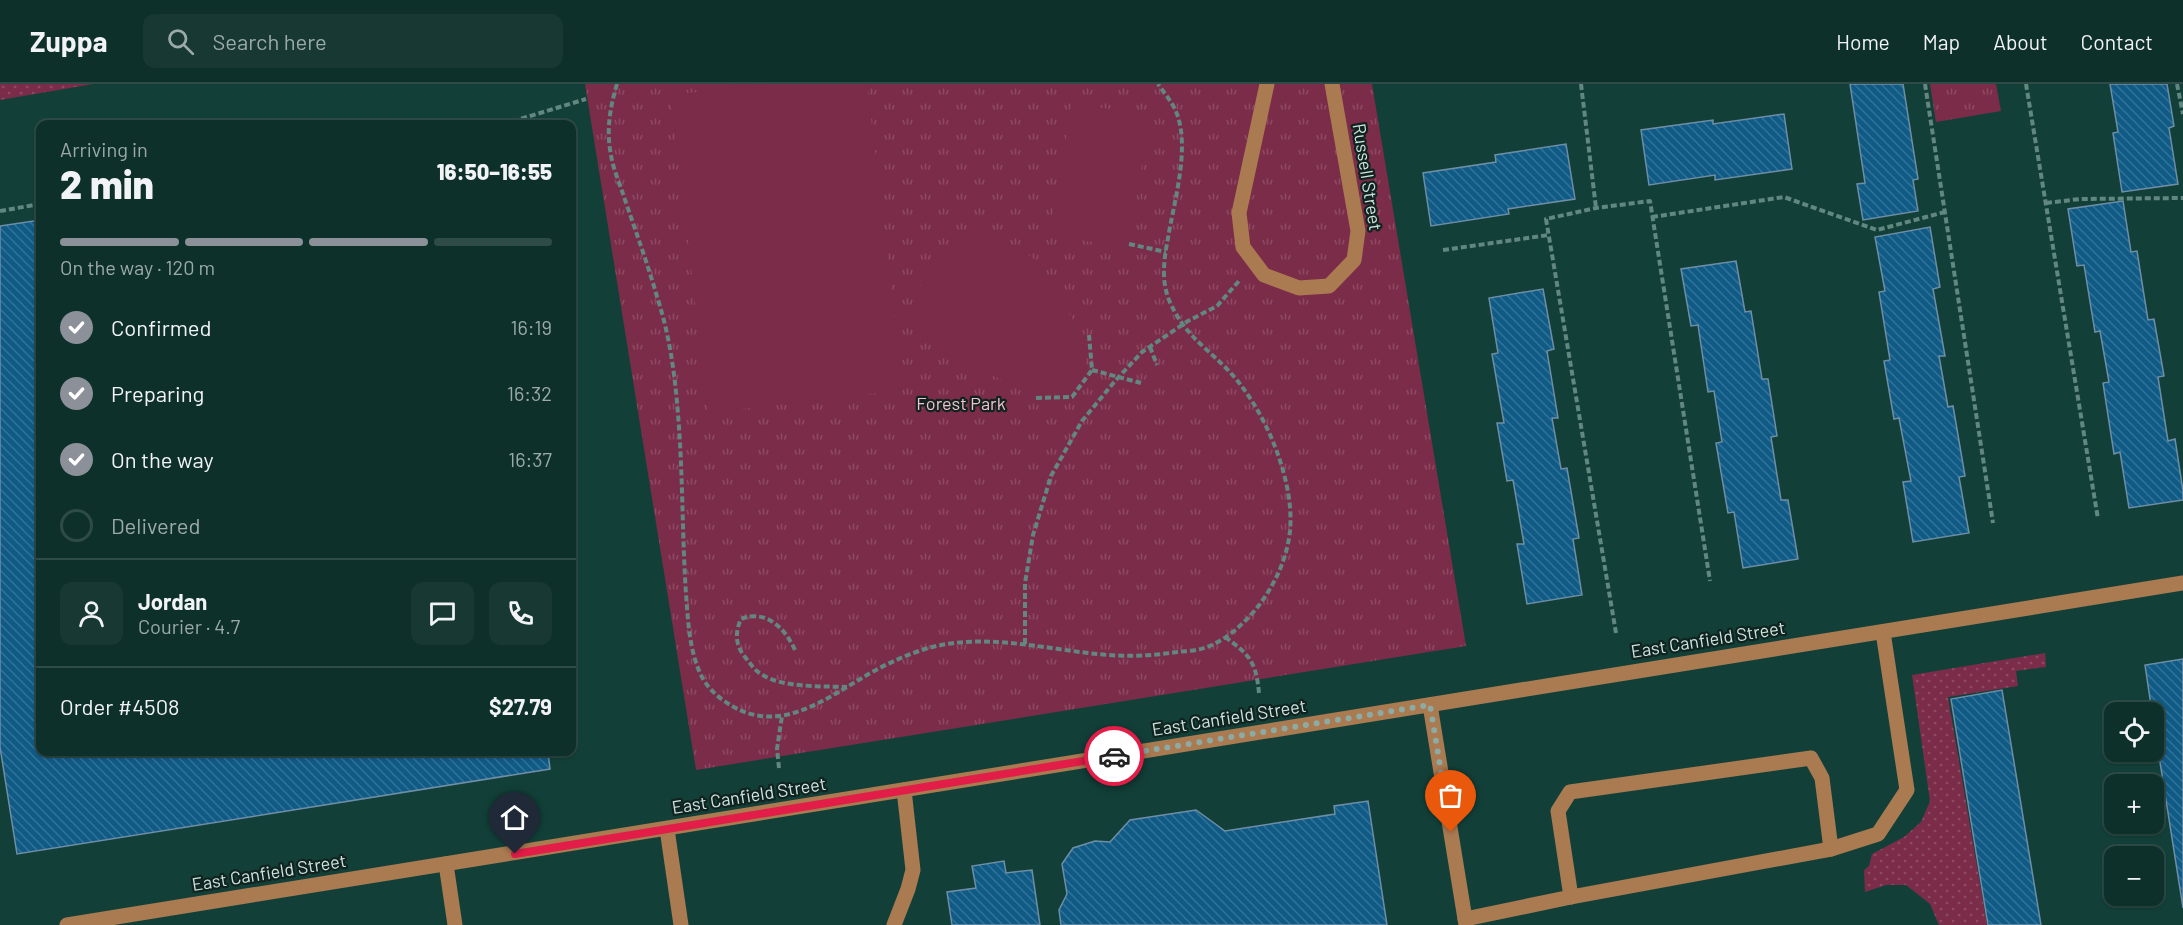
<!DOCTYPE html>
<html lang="en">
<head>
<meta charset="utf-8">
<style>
	body { margin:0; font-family:Barlow,sans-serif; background:#173833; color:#f1f3f6; height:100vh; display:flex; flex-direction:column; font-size:22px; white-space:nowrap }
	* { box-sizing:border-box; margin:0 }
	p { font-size:20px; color:#9ba9a9 }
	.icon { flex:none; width:33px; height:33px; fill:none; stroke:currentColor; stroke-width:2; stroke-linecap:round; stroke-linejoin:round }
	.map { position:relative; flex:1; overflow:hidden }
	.details { position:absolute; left:36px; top:36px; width:540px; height:636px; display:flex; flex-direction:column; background:#0e302b; border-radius:12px; box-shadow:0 2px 4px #0004,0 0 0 2px #2e4b47 }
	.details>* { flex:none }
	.tools { position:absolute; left:2104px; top:618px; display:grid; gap:12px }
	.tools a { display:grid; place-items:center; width:60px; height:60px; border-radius:12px; background:#0e302b; box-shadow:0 2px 4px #0004,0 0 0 2px #2e4b47; font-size:30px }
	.pin { position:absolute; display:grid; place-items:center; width:51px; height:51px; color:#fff; margin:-62px -26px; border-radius:50% 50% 50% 0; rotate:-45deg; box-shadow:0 0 6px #0007 }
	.pin .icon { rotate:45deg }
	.courier { position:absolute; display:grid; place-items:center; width:60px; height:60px; margin:-30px; border:4px solid #e11d48; border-radius:50%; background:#fff; color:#222; box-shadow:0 2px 8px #0007 }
	.head em { font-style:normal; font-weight:800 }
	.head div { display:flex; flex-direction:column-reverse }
	.head { display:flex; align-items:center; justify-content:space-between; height:102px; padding:0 24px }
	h1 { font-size:39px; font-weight:800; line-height:45px }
	.bar { display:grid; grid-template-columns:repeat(4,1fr); gap:9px 6px; align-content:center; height:72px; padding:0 24px }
	.bar i { height:8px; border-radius:4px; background:#2e4b47 }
	.bar .selected { background:#8c9099 }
	.bar p { grid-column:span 4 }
	.line { display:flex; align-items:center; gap:15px; padding:0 24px; border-top:2px solid #2e4b47 }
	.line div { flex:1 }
	.round { display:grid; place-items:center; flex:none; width:63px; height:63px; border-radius:12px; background:#173833 }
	ol { padding:0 24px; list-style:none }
	li { display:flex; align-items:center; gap:18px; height:66px }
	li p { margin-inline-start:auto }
	li .icon { padding:6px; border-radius:50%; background:#8c9099; color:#fff; stroke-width:4 }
	li:last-child { color:#9ba9a9 }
	li i { width:33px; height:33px; border:3px solid #2e4b47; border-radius:50% }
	header { display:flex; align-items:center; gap:36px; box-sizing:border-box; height:84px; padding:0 30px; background:#0e302b; border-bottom:2px solid #2e4b47 }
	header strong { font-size:28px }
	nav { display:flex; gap:33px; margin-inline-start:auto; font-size:21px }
	.search { width:420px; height:54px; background:#173833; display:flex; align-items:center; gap:15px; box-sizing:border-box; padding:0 21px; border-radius:12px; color:#9ba9a9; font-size:22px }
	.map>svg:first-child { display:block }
</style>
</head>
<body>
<header>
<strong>Zuppa</strong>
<div class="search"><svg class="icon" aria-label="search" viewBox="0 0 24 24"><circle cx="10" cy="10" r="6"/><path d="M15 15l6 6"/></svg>Search here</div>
<nav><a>Home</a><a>Map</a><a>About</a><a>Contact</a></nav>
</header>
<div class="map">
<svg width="2183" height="841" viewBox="0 0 2183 841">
	<defs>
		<pattern id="grass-dots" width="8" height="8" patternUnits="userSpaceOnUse" patternTransform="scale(1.5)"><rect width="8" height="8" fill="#7b2c48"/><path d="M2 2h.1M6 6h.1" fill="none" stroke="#8d4a62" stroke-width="1.8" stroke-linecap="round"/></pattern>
		<pattern id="park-tufts" width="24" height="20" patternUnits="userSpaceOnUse" patternTransform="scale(1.5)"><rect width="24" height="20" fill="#7b2c48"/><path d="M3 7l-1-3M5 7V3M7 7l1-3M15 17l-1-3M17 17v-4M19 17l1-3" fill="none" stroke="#8d4a62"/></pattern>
		<pattern id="building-back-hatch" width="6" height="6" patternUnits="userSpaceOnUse" patternTransform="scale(1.5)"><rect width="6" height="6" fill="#105a86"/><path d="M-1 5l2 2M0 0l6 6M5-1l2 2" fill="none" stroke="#327297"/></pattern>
	</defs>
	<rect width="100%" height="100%" fill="#124039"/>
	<!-- grass -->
	<g fill="url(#grass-dots)">
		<path d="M0 0H93L0 16Z"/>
		<path d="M2045 569 2046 583 2016 587 2018 602 1948 613 1987 841H1939L1930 820 1906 801H1886L1865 808 1864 786 1869 782 1872 770 1904 753 1921 738 1930 717 1912 591Z"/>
	</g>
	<!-- park -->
	<g fill="url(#park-tufts)">
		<path d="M585 0H1372L1466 562 696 686Z"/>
		<path d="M1930 0H1996L2001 27 1936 38Z"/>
	</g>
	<!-- garden -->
	<g fill="#7b2c48">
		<path d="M764 0H867L903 306 708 329 671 11Z"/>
		<path d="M1072 19 1150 32 1128 164 1050 151Z"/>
		<path d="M989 150 1018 164 1035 176 1084 253 1086 284 1067 310 1037 311 951 274 928 255 916 228 919 206 930 180 946 162 965 152Z"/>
	</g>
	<!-- building -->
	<g fill="url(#building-back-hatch)" stroke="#6f8ea6" stroke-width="1.5">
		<path d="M1850 0H1903L1918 95 1913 96 1918 127 1863 136 1857 100 1865 99Z"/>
		<path d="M2110 0H2167L2174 42 2169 44 2178 100 2122 108 2113 49 2118 48Z"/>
		<path d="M1784 30 1792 85 1715 96V91L1649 101 1641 46 1713 36V40Z"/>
		<path d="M1566 60 1575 115 1508 125 1509 130 1431 142 1423 89 1496 78 1495 71Z"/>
		<path d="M2123 117 2131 168 2137 167 2148 236 2154 235 2164 292 2158 293 2168 357 2175 355 2183 407V416L2129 424 2120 368 2114 370 2103 299 2109 298 2100 247 2095 248 2084 181 2077 182 2068 125Z"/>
		<path d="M40 136V668H548L550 685 17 770 0 663V142Z"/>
		<path d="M1930 143 1940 203 1933 205 1945 272H1939L1948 323 1953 322 1965 392 1959 393 1969 449 1913 458 1903 398 1911 397 1899 334 1894 335 1884 277 1890 276 1879 208 1885 207 1875 153Z"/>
		<path d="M1736 177 1745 228 1751 227 1762 295H1768L1777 352 1771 353 1781 416H1788L1798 475 1743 484 1734 428 1728 429 1716 359 1722 358 1714 307 1708 308 1698 241 1691 242 1681 185Z"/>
		<path d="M1543 205 1554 265 1547 267 1558 334H1552L1561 385 1567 384 1579 454 1573 455 1582 511 1527 520 1517 460H1524L1513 396 1507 397 1497 339H1504L1492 270 1498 269 1489 214Z"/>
		<path d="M2183 575V824L2154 640V628H2152L2145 581Z"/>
		<path d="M2002 606 2041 841H1988L1951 615Z"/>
		<path d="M1368 717 1387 841H1061L1059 826 1067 810 1062 780 1073 764 1095 757 1110 758 1130 736 1196 726 1225 747 1335 730 1334 722Z"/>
		<path d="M1004 777 1006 789 1032 786 1040 841H952L947 808 976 804 972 782Z"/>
	</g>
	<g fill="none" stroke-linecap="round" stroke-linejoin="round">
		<!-- path -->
		<g stroke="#628680" stroke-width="4" stroke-dasharray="6 3" stroke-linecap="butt">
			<path d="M617 0C610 23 606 47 611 71 613 85 620 100 624 113 636 148 648 181 658 216 670 253 675 292 678 330 683 390 682 450 686 510 688 536 689 564 700 589 705 600 713 609 723 616 773 653 818 620 862 594 880 583 899 574 919 567 976 547 1039 564 1097 570 1124 573 1151 572 1177 568 1186 567 1196 567 1204 564 1226 557 1246 538 1260 520 1276 498 1287 474 1290 447 1295 394 1263 321 1226 284 1201 259 1184 250 1169 216 1161 196 1164 175 1168 154 1174 118 1190 65 1177 30 1173 19 1165 10 1158 0"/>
			<path d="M1581 0 1596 124"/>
			<path d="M1925 0 1993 439"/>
			<path d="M2026 0 2098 435"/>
			<path d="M2177 0 2183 30"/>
			<path d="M504 40 586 15"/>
			<path d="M2046 119 2080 115 2183 114"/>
			<path d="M0 127 40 120"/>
			<path d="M1652 133 1784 113 1877 146 1945 128"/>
			<path d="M1129 160 1166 168"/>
			<path d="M1443 166 1549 151"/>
			<path d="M1150 263 1157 281"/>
			<path d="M1092 286 1141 299"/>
			<path d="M1036 314 1072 313 1092 286 1089 251"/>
			<path d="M1616 549 1546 135 1596 124 1650 117 1710 497"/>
			<path d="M1225 553C1250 571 1256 578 1259 609"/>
			<path d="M1025 560V499L1033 451 1051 392 1082 337 1115 297 1142 268 1188 237 1217 222 1239 197"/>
			<path d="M795 566C785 544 766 525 741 535 735 548 735 561 745 573 750 579 754 586 761 590 782 604 822 602 847 603"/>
			<path d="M779 684 777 665 782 632"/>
		</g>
		<!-- minor -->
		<g stroke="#aa7a51" stroke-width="15">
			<path d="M1267 0 1239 129 1243 163 1264 191 1299 204 1329 202 1354 176 1358 147 1332 0"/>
			<path d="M1430 621 1466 841"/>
			<path d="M667 745 681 841"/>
			<path d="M446 780 455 841"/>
			<path d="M1571 813 1558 727 1570 708 1811 674 1822 694 1831 765"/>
			<path d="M1465 835 1571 813 1831 765 1878 750 1907 706 1883 548"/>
			<path d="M67 841 2183 499"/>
			<path d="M894 841 908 805 913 786 904 706"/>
		</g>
	</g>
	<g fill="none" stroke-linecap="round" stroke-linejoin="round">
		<!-- done -->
		<path stroke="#8caba5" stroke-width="6" stroke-dasharray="0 10.8" d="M1114 672 1430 621 1451 748"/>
		<!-- route -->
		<path stroke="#e11d48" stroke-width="8" d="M515 770 1114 672"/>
	</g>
	<g text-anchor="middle" stroke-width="4.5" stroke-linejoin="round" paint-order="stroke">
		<!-- street labels -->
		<g font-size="18" fill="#cde4df" stroke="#10231f">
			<text transform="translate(1367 93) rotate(81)" y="6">Russell Street</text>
			<text transform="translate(1708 556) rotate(-9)" y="6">East Canfield Street</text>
			<text transform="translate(1229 634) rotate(-9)" y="6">East Canfield Street</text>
			<text transform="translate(749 712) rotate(-9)" y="6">East Canfield Street</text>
			<text transform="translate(269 789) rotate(-9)" y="6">East Canfield Street</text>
		</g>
		<!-- park labels -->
		<g font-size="18" fill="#f3c0cd" stroke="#10231f">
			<text x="961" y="326">Forest Park</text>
		</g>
	</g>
</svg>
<div class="tools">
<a><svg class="icon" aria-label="locate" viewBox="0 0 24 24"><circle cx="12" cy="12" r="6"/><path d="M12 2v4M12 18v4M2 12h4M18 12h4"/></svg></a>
<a>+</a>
<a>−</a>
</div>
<div class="pin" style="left:1451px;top:748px;background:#ea580c"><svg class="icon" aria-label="bag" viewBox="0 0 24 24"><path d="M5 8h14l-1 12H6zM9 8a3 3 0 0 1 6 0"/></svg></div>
<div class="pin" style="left:515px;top:770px;background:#1f2937"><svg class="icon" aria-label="home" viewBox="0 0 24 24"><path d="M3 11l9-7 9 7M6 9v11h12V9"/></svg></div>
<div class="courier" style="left:1114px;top:672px"><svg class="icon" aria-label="car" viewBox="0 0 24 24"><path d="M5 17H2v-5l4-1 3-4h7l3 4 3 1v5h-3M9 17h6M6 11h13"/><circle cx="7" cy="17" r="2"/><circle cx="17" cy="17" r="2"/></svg></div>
<section class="details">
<div class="head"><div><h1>2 min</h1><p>Arriving in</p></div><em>16:50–16:55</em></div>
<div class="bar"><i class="selected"></i><i class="selected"></i><i class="selected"></i><i></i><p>On the way · 120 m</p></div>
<ol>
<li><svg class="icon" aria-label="check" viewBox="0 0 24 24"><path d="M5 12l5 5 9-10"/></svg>Confirmed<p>16:19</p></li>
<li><svg class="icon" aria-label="check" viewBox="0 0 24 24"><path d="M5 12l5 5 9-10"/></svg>Preparing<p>16:32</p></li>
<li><svg class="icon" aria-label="check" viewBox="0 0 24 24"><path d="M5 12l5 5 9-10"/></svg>On the way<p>16:37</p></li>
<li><i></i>Delivered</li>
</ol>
<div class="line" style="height:108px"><a class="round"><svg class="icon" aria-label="person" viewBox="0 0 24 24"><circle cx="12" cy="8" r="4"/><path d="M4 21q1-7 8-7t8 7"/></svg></a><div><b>Jordan</b><p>Courier · 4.7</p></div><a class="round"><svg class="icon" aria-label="chat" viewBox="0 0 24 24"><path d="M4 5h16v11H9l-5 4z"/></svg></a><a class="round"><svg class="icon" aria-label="phone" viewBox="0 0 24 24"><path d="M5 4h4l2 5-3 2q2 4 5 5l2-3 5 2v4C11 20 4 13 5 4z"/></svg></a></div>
<div class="line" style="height:78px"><div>Order #4508</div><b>$27.79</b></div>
</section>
</div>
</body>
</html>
